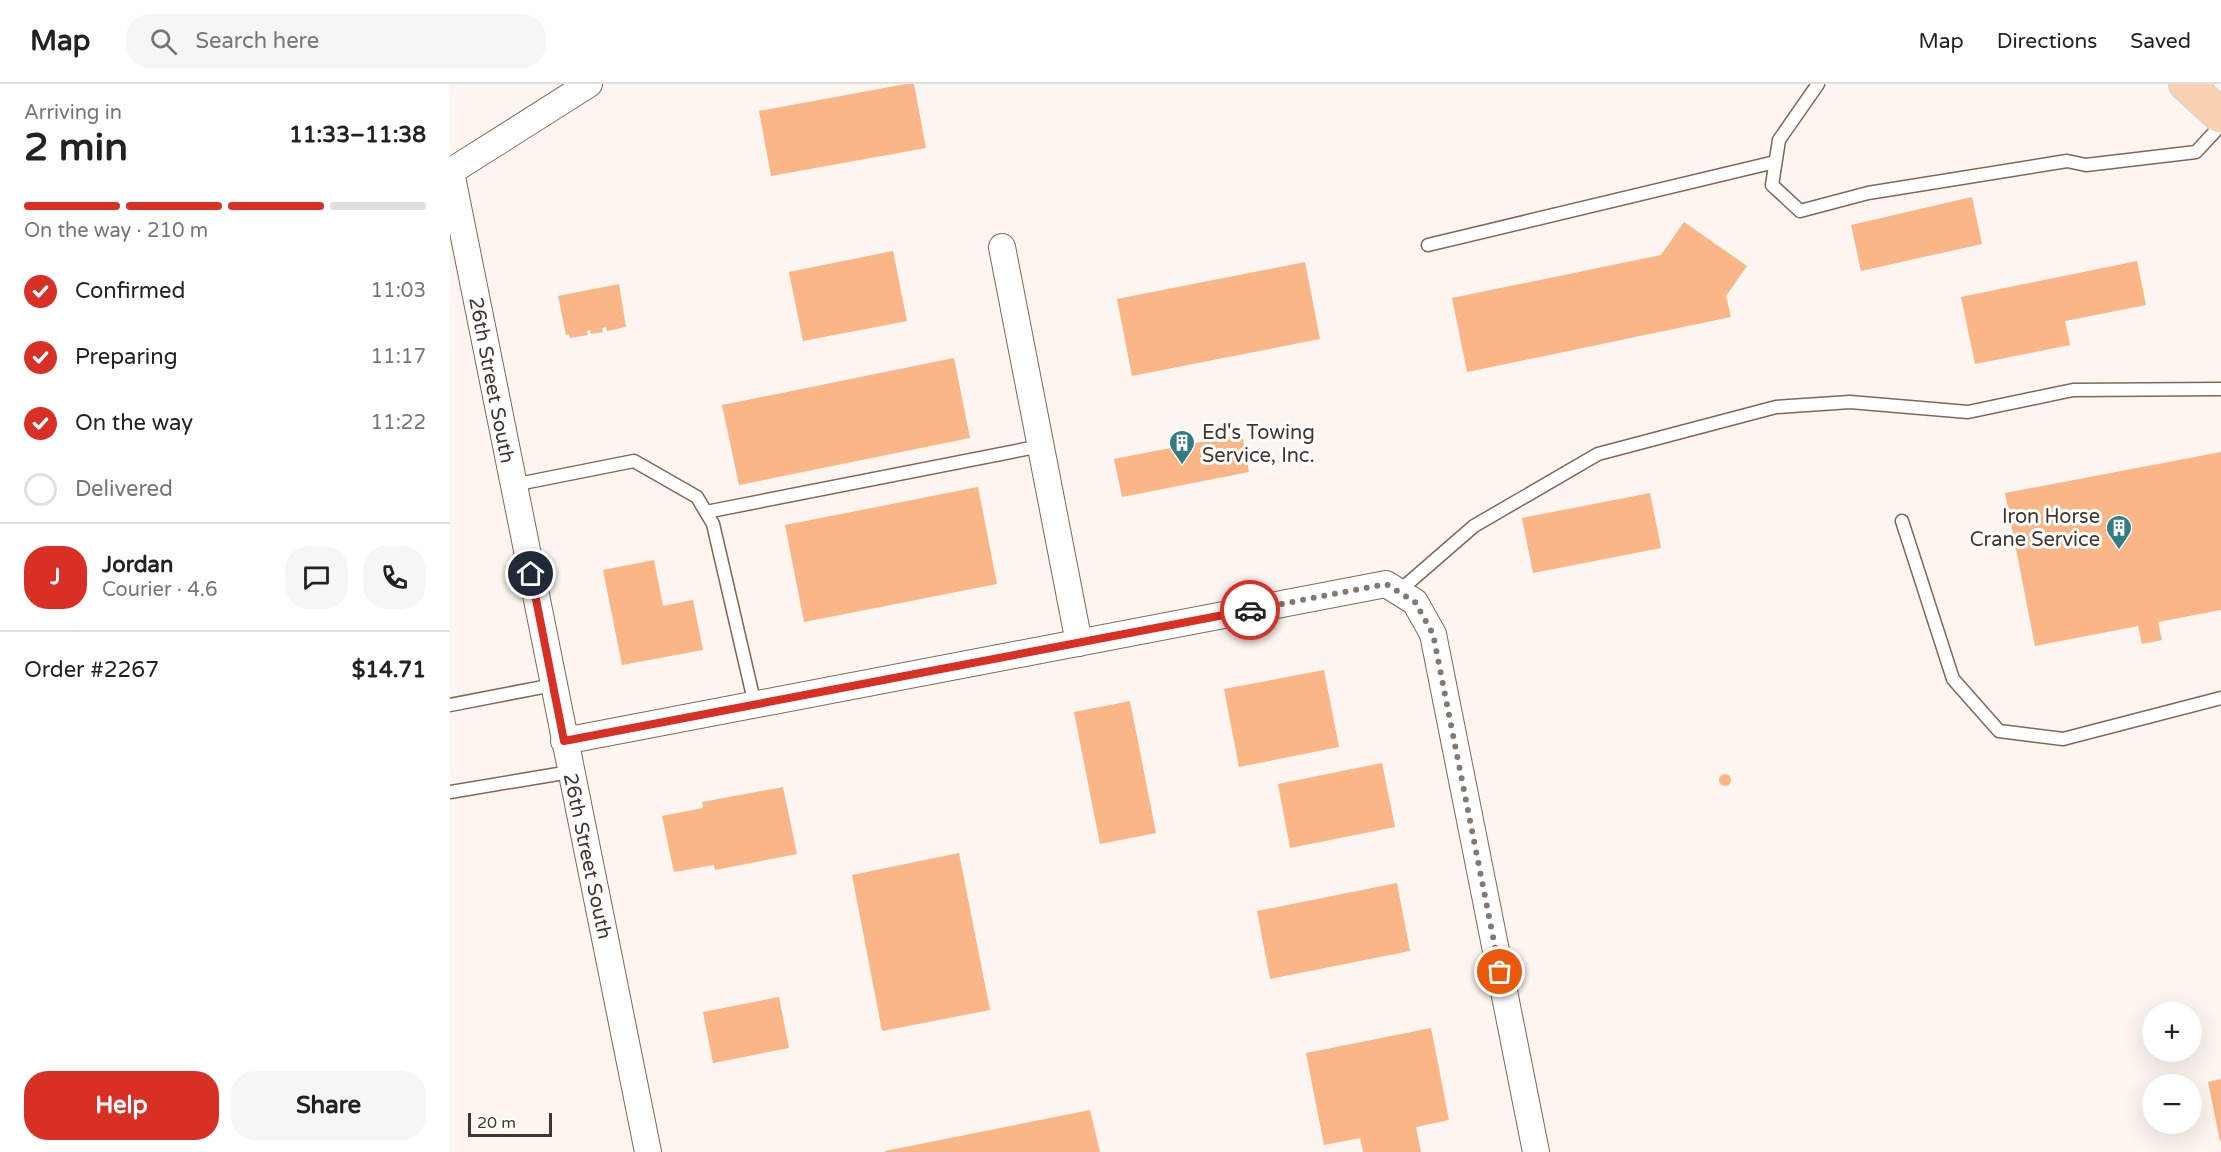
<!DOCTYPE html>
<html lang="en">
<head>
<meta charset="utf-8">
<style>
	body { margin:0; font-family:"Varela Round",sans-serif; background:#f6f6f6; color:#222; height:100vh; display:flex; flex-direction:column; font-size:22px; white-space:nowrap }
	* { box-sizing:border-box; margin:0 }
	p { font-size:20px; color:#767676 }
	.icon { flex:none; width:33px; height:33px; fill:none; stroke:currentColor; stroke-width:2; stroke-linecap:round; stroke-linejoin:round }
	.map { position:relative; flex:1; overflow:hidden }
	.drawer { display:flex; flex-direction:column; background:#fff; width:450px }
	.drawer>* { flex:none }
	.buttons { position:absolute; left:1692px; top:918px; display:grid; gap:12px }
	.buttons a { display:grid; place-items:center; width:60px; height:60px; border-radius:50%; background:#fff; box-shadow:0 6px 24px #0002; font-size:30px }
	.scale { position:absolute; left:18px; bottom:15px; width:84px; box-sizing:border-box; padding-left:6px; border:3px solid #43352c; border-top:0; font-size:16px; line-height:21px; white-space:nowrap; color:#43352c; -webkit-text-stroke:4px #fff; paint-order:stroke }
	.pin { position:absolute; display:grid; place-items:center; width:51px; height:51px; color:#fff; margin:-26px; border:3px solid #fff; border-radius:50%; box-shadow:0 2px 6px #0007 }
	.courier { position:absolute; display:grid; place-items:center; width:60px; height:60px; margin:-30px; border:4px solid #d93025; border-radius:50%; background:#fff; color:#222; box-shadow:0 2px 8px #0007 }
	.head em { font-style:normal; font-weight:700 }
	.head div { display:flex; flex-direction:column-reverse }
	.head { display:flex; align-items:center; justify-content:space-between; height:102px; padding:0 24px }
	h1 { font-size:39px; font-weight:700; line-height:45px }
	.bar { display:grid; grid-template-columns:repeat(4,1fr); gap:9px 6px; align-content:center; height:72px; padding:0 24px }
	.bar i { height:8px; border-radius:4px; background:#e0e0e0 }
	.bar .on { background:#d93025 }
	.bar p { grid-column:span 4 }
	.line { display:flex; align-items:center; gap:15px; padding:0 24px; border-top:2px solid #e0e0e0 }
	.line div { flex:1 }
	.round { display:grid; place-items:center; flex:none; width:63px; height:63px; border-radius:24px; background:#f6f6f6 }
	ol { padding:0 24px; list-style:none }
	li { display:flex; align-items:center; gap:18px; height:66px }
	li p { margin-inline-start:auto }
	li .icon { padding:6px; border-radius:50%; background:#d93025; color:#fff; stroke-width:4 }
	li:last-child { color:#767676 }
	li i { width:33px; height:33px; border:3px solid #e0e0e0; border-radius:50% }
	.action { display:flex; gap:12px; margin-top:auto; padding:12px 24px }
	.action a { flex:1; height:69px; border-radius:24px; background:#d93025; color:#fff; font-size:24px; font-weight:700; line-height:69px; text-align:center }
	.action a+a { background:#f6f6f6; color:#222 }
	header { display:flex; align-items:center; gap:36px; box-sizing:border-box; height:84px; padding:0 30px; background:#fff; border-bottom:2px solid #e0e0e0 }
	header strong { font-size:28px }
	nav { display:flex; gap:33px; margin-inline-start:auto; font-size:21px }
	.search { width:420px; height:54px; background:#f6f6f6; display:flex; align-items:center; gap:15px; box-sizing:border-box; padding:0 21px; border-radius:24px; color:#767676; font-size:22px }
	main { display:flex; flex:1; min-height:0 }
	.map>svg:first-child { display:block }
</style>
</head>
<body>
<header>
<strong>Map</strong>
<div class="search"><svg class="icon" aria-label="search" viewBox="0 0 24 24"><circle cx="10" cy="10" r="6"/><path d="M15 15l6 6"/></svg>Search here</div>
<nav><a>Map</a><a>Directions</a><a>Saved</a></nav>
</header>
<main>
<section class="drawer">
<div class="head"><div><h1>2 min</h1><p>Arriving in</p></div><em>11:33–11:38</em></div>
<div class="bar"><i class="on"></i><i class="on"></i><i class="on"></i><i></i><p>On the way · 210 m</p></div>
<ol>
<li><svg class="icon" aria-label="check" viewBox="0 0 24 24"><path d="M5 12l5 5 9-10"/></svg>Confirmed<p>11:03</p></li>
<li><svg class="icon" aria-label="check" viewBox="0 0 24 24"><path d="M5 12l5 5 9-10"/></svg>Preparing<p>11:17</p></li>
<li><svg class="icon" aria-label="check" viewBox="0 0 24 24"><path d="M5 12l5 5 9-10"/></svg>On the way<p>11:22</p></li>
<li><i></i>Delivered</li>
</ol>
<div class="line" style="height:108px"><b class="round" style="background:#d93025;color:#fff">J</b><div><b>Jordan</b><p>Courier · 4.6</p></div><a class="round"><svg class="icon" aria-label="chat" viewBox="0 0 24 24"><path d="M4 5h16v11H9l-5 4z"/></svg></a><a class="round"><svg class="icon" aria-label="phone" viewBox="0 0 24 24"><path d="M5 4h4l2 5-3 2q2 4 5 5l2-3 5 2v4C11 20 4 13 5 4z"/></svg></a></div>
<div class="line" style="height:78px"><div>Order #2267</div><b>$14.71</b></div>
<div class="action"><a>Help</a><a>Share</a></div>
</section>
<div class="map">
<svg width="1771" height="1068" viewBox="0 0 1771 1068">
	<rect width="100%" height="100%" fill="#fcf5f0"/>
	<!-- building -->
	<g fill="#fab687">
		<path d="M456 0H464L476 64 321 92 309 27Z"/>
		<path d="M1522 113 1532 160 1411 187 1401 141Z"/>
		<path d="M1234 138 1297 182 1276 212 1281 233 1017 288 1002 214 1211 171Z"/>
		<path d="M443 167 457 237 353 257 339 188Z"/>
		<path d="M1687 177 1696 221 1615 237 1620 261 1525 280 1511 213Z"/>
		<path d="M855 178 870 255 682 292 667 215Z"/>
		<path d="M169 200 176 243 157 247 156 243 152 244 153 248 141 250 140 246 137 247 138 251 120 254 119 250 116 251 108 212Z"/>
		<path d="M504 274 520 354 289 401 272 321Z"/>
		<path d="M792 350 799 388 672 413 664 375Z"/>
		<path d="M1771 368V526L1708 538 1712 556 1692 560 1688 542 1585 562 1555 409Z"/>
		<path d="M528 403 547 500 354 538 335 441Z"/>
		<path d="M1200 409 1211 464 1083 489 1072 434Z"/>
		<path d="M204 476 213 522 243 516 253 566 172 581 153 486Z"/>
		<path d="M874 586 889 663 789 683 774 605Z"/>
		<path d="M680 617 706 749 650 760 624 628Z"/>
		<path d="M932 679 945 743 840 764 828 700Z"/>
		<circle cx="1275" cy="696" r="6"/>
		<path d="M333 703 347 770 265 786 264 781 224 788 212 732 253 724 252 718Z"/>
		<path d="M509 769 540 926 432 947 402 791Z"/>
		<path d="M947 799 960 867 820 895 807 827Z"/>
		<path d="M329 913 339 964 263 979 253 928Z"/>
		<path d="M981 944 999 1036 966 1043 971 1068H913L910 1054 874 1061 856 969Z"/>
		<path d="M1771 995V1057H1770L1758 998Z"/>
		<path d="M640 1026 650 1068H435V1067Z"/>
	</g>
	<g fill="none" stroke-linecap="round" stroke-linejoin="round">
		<defs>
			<g id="lane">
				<path d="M1368 0 1329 56 1322 101 1350 127 1418 109 1617 77 1636 81 1746 68 1771 41"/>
				<path d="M978 161 1325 78"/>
				<path d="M63 401 184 377 247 413 263 440 305 621"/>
				<path d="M256 428 591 362"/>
				<path d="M1452 437 1503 595 1549 647 1613 655 1771 614"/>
				<path d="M948 508 1024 442 1148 370 1326 323 1400 318 1518 328 1623 306 1771 305"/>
				<path d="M0 621 103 601"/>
				<path d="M0 708 120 688"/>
			</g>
			<g id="street">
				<path d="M0 88 139 0"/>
				<path d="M1 88 198 1068"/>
				<path d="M552 163 629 559"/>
				<path d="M114 657 936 500 965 518 983 550 1086 1068"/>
			</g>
			<path id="primary" d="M1736 0 1771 32"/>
		</defs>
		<!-- lane casing -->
		<use href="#lane" stroke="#846652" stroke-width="15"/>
		<!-- street casing -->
		<use href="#street" stroke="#846652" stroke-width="28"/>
		<!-- primary casing -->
		<use href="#primary" stroke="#d6d3d1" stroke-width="36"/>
		<!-- lane -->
		<use href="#lane" stroke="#fff" stroke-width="12"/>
		<!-- street -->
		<use href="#street" stroke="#fff" stroke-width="26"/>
		<!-- primary -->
		<use href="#primary" stroke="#fad0b2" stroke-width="33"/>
	</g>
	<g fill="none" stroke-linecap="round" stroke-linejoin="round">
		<!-- done -->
		<path stroke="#847871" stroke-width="6" stroke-dasharray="0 10.8" d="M800 526 936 500 965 518 983 550 1050 888"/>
		<!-- route -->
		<path stroke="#d93025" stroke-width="8" d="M81 490 114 657 800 526"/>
	</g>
	<!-- icons -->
	<defs>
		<symbol id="building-pin" viewBox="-11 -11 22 30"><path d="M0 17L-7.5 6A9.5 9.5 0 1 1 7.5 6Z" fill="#347c84" stroke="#fff"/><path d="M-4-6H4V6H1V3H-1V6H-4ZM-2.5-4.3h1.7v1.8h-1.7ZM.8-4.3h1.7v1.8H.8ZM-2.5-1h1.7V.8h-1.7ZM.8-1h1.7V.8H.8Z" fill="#fff"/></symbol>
	</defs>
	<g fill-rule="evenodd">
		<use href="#building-pin" x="717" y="344" width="30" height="40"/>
		<use href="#building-pin" x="1654" y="429" width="30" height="40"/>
	</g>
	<g text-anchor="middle" stroke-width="6" stroke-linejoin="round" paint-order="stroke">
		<!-- street labels -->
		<g font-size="20" fill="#43352c" stroke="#fff">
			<text transform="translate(42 296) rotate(79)" y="7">26th Street South</text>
			<text transform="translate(138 772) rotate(78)" y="7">26th Street South</text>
		</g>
		<!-- poi labels -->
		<g font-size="20" fill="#43352c" stroke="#fff" text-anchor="start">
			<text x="752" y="355">Ed's Towing<tspan x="752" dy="23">Service, Inc.</tspan></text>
			<text x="1650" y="439" text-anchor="end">Iron Horse<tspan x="1650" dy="23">Crane Service</tspan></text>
		</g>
	</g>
</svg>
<div class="buttons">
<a>+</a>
<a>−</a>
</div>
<div class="scale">20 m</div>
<div class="pin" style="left:1050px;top:888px;background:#ea580c"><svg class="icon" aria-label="bag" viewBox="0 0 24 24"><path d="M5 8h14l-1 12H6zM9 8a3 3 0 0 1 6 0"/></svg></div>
<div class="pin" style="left:81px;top:490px;background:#1f2937"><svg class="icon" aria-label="home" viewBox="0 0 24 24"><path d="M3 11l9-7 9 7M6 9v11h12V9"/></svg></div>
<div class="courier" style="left:800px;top:526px"><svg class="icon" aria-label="car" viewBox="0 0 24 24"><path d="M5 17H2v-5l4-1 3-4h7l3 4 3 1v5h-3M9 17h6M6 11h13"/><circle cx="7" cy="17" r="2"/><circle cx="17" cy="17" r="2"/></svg></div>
</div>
</main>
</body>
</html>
